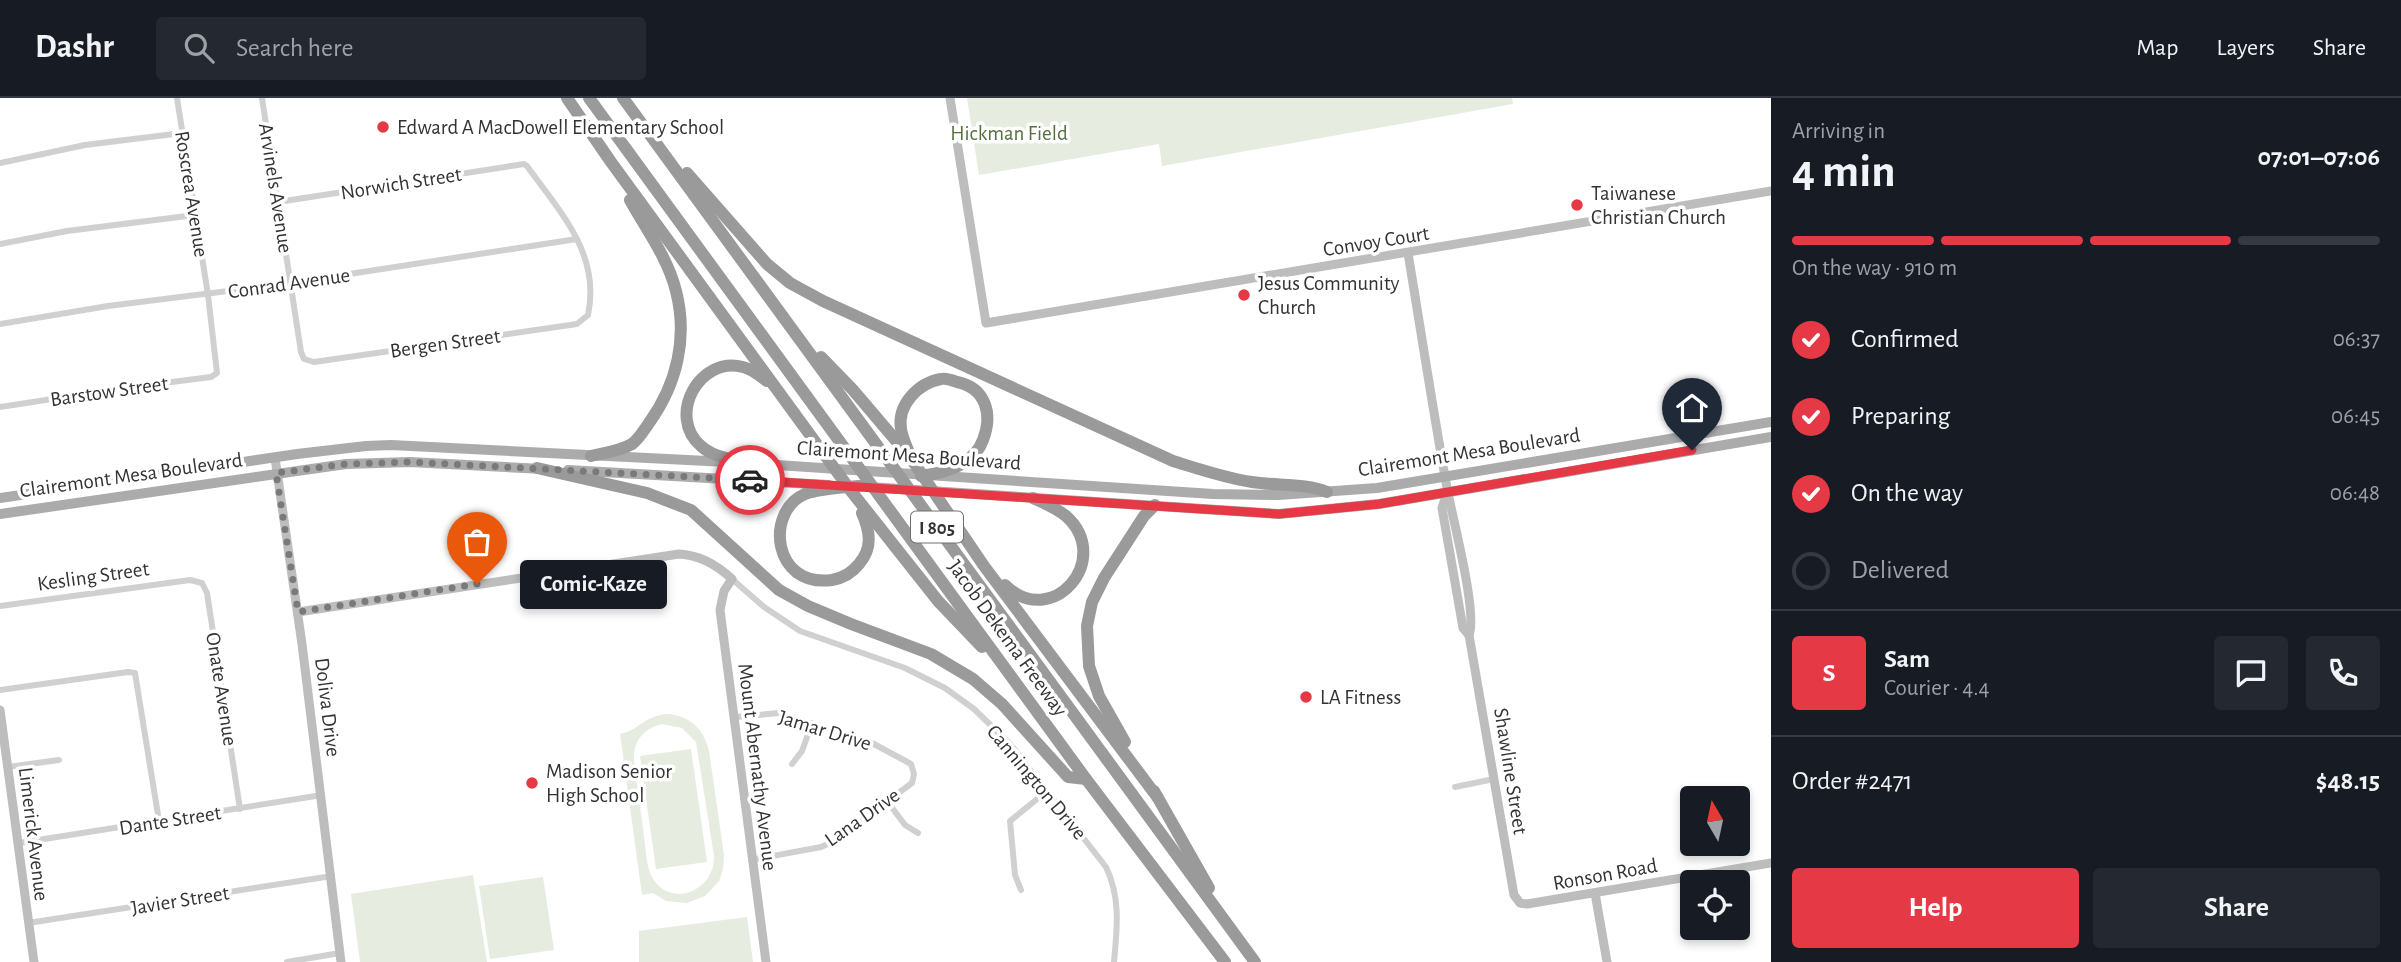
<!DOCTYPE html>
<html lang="en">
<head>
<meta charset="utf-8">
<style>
	body { margin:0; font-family:"Alegreya Sans",sans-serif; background:#242831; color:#f1f3f6; height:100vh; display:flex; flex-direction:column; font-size:26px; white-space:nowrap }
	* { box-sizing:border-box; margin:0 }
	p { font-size:23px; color:#9ea1a6 }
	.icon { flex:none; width:38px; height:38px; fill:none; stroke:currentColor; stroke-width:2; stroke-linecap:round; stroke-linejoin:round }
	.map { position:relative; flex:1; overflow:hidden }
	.sheet { display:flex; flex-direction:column; background:#171b24; width:630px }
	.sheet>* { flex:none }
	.needle { width:46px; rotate:351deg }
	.fabs { position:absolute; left:1680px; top:688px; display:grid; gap:14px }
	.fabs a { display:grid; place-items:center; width:70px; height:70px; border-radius:7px; background:#171b24; box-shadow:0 4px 10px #0003; font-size:35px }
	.pin { position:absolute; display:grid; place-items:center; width:60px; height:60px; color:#fff; margin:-72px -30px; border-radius:50% 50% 50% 0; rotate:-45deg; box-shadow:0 0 7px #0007 }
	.pin .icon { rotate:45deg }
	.courier { position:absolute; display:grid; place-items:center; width:70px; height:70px; margin:-35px; border:5px solid #e63946; border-radius:50%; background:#fff; color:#222; box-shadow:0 2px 9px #0007 }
	.bubble { position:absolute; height:49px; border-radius:7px; background:#171b24; box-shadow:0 4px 10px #0003; font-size:23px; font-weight:700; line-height:49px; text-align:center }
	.headline em { font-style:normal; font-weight:700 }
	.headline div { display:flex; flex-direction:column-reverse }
	.headline { display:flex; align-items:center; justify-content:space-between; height:119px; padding:0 21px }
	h1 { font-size:46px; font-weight:700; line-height:52px }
	.bar { display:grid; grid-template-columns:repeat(4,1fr); gap:10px 7px; align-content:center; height:84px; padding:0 21px }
	.bar i { height:9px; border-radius:5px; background:#363941 }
	.bar .on { background:#e63946 }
	.bar p { grid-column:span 4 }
	.line { display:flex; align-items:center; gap:18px; padding:0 21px; border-top:2px solid #363941 }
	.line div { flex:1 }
	.round { display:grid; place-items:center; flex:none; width:74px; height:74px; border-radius:7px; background:#242831 }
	ol { padding:0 21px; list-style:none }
	li { display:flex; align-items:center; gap:21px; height:77px }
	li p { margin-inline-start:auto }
	li .icon { padding:7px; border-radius:50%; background:#e63946; color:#fff; stroke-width:4 }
	li:last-child { color:#9ea1a6 }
	li i { width:38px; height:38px; border:4px solid #363941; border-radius:50% }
	.primary-button { display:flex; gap:14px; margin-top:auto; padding:14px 21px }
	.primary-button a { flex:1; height:80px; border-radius:7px; background:#e63946; color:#fff; font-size:28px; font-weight:700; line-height:80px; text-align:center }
	.primary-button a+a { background:#242831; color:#f1f3f6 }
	header { display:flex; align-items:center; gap:42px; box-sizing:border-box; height:98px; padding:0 35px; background:#171b24; border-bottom:2px solid #363941 }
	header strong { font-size:33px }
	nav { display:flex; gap:38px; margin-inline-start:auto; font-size:24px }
	.search { width:490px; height:63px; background:#242831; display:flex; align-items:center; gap:18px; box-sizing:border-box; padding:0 24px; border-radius:7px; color:#9ea1a6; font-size:26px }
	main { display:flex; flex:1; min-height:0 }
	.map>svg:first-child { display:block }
</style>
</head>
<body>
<header>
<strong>Dashr</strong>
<div class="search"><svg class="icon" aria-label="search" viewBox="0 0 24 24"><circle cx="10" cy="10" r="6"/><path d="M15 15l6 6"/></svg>Search here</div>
<nav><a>Map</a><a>Layers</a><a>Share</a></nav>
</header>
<main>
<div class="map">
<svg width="1771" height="864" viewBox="0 0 1771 864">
	<rect width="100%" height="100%" fill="#fff"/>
	<!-- green -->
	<g fill="#e6ecdf" fill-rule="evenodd">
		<path d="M967 0H1512L1513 6 1162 68 1159 46 979 77Z"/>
		<path d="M668 616C690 618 704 631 709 653L724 757 723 771 719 783 705 798 687 805 666 803 653 795 642 797 620 636C638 633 645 617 668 616ZM662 626 682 630 696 644 714 758C715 795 667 811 651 777 646 766 646 751 644 739 641 714 637 688 634 663 633 643 643 631 662 626Z"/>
		<path d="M691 651 707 764 656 771 640 658Z"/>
		<path d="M473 777 487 864H360L351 796Z"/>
		<path d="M543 779 554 852 490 861 479 788Z"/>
		<path d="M747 819 753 864H639V833Z"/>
	</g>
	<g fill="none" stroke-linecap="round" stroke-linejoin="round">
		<!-- street -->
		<g stroke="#d0d0d0" stroke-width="6">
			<path d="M262 0C275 85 288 170 301 254L304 261 314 264 577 226 588 217C601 156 560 114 527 68L524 66 278 104"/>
			<path d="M0 65 85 47 182 35"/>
			<path d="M0 146 67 133 195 117"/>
			<path d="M0 226 108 208 291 185 577 141"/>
			<path d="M0 309 117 291 211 279 217 275 208 197 177 0"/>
			<path d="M732 481 764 509 800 533 905 570 945 590 974 611 1011 647 1106 769C1121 800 1117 831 1114 864"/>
			<path d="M0 508 190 482 202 485 207 495 240 711"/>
			<path d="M0 592 128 574 135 575 159 723"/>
			<path d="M735 619 780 615 872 645 911 666 914 676 912 685 832 744 821 749 751 762"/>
			<path d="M792 666 802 653 812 625"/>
			<path d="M8 669 59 662"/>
			<path d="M1455 689 1494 681"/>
			<path d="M887 703 905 727 918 735"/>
			<path d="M19 745 322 697"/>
			<path d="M1021 792 1015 777 1010 723 1047 693"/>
			<path d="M28 825 332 778"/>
			<path d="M287 864 340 855"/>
		</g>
		<!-- secondary -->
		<g stroke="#bdbdbd" stroke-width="9">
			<path d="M950 0 986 225 1771 93"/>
			<path d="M1408 155C1421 234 1433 312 1447 390 1452 418 1478 515 1469 537L1514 797 1520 805 1527 806 1771 765"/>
			<path d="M275 360 302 546 341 864"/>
			<path d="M1447 395 1442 410 1463 530 1469 537"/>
			<path d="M298 514 679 456C700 457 717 467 732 481L724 493 720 512 766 864"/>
			<path d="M0 612 34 864"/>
			<path d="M1595 795 1607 864"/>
		</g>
		<!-- primary -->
		<g stroke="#ababab" stroke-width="10">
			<path d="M568 372 829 387"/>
			<path d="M869 389 1279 416 1379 406 1771 339"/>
			<path d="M0 400 297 356 366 348 391 347 747 365 1213 396 1278 397 1377 390 1771 324"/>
			<path d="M0 416 346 366 410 364 543 371"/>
		</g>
		<!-- highway -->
		<g stroke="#9a9a9a" stroke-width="12">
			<path d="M567 0 611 64 851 393 938 503 982 549"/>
			<path d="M589 0 1086 681 1225 864"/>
			<path d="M623 0 1255 864"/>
			<path d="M687 75 767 166 790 185 823 203 1173 363C1199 371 1225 380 1252 384 1276 388 1306 385 1327 394"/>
			<path d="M821 259 853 292 910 359 984 468 1158 700"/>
			<path d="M908 352C905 345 902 338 901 331 897 307 918 285 941 281 945 280 952 282 957 284 986 290 993 316 983 342 974 367 944 375 921 378"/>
			<path d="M591 358C605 355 620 353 632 346 639 341 644 332 649 325 677 286 688 240 676 193 668 160 646 131 630 102"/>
			<path d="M747 365C731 361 713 359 701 348 666 318 700 257 743 269 752 271 760 278 767 283"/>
			<path d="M537 370 647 395 691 412 779 492 808 508 851 526 931 556 973 581 1002 606 1068 679 1086 681"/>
			<path d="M859 388C842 390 822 390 805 396 765 413 772 490 832 482 843 480 852 475 859 466 873 450 870 433 862 415"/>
			<path d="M1005 487C1052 533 1114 461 1066 418 1056 410 1044 405 1033 400"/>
			<path d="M1125 644 1099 598 1089 568 1087 528 1092 504 1104 480 1144 418 1155 407"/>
			<path d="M1154 693 1209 790"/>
		</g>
	</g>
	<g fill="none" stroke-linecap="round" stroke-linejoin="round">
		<!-- done -->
		<path stroke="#7a7a7a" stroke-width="7" stroke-dasharray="0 12.6" d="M477 486 298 514 276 375 346 366 410 364 750 382"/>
		<!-- route -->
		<path stroke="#e63946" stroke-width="9" d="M750 382 1279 416 1379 406 1692 352"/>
	</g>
	<!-- markers -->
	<g fill="#e63946" stroke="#fff" stroke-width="2.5">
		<circle cx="383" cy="29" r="7"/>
		<circle cx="1577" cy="107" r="7"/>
		<circle cx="1244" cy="197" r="7"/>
		<circle cx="1306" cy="599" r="7"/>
		<circle cx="532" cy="685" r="7"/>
	</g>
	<g text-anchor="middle" stroke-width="7" stroke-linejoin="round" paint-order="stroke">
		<!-- shield labels -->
		<rect fill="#fff" stroke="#707070" stroke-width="2" x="911" y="413.5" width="52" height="31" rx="5"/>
		<g font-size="19" font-weight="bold" fill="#333">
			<text x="937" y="436">I 805</text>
		</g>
		<!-- poi labels -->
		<g font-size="21" fill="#333" stroke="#fff" text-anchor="start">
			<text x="397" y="36">Edward A MacDowell Elementary School</text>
			<text x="1591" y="102">Taiwanese<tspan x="1591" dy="24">Christian Church</tspan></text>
			<text x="1258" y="192">Jesus Community<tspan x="1258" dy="24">Church</tspan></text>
			<text x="1320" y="606">LA Fitness</text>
			<text x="546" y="680">Madison Senior<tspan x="546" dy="24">High School</tspan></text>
		</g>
		<!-- park labels -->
		<g font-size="21" fill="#56703f" stroke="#fff">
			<text x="1009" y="42">Hickman Field</text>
		</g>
		<!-- street labels -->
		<g font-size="21" fill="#333" stroke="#fff">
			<text transform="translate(401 85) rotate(-9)" y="7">Norwich Street</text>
			<text transform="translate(276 90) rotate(81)" y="7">Arvinels Avenue</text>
			<text transform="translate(192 96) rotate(81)" y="7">Roscrea Avenue</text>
			<text transform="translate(1376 143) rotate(-9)" y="7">Convoy Court</text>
			<text transform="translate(289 185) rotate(-8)" y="7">Conrad Avenue</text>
			<text transform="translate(445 245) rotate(-8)" y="7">Bergen Street</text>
			<text transform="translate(109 293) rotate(-8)" y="7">Barstow Street</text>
			<text transform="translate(1469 354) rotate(-9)" y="7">Clairemont Mesa Boulevard</text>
			<text transform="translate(909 357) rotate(4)" y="7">Clairemont Mesa Boulevard</text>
			<text transform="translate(131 377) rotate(-8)" y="7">Clairemont Mesa Boulevard</text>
			<text transform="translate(93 478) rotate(-8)" y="7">Kesling Street</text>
			<text transform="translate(1008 540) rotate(54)" y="7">Jacob Dekema Freeway</text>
			<text transform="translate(222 591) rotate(81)" y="7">Onate Avenue</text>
			<text transform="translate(328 609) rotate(83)" y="7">Doliva Drive</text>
			<text transform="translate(825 632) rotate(17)" y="7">Jamar Drive</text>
			<text transform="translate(758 669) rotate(83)" y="7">Mount Abernathy Avenue</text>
			<text transform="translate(1511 673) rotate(81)" y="7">Shawline Street</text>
			<text transform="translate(1037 684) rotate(50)" y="7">Cannington Drive</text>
			<text transform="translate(862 719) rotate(-35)" y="7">Lana Drive</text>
			<text transform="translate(170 722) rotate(-9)" y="7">Dante Street</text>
			<text transform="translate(34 736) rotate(83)" y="7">Limerick Avenue</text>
			<text transform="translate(1605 776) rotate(-10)" y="7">Ronson Road</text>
			<text transform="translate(180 802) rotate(-9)" y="7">Javier Street</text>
		</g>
	</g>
</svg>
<div class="fabs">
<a><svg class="needle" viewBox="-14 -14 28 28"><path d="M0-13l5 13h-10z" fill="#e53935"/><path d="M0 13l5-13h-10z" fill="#9ea1a6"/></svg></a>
<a><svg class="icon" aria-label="locate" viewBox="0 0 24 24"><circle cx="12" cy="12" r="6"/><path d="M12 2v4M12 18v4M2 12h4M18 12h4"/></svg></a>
</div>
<div class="pin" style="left:477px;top:486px;background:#ea580c"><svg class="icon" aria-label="bag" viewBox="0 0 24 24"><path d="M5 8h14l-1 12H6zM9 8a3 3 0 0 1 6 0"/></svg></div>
<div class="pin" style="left:1692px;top:352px;background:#1f2937"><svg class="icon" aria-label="home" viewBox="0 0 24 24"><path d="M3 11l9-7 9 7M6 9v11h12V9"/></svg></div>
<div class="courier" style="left:750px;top:382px"><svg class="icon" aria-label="car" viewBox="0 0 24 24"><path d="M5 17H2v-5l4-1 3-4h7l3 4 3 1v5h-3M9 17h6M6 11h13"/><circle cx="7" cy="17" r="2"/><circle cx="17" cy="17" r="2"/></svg></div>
<div class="bubble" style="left:520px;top:462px;width:147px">Comic-Kaze</div>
</div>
<section class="sheet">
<div class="headline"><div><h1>4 min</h1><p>Arriving in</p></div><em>07:01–07:06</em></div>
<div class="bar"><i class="on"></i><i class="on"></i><i class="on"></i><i></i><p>On the way · 910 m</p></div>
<ol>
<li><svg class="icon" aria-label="check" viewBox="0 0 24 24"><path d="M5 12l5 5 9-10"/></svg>Confirmed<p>06:37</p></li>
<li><svg class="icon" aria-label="check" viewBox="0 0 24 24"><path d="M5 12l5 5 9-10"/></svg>Preparing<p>06:45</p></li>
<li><svg class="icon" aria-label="check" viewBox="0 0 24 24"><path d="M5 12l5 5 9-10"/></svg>On the way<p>06:48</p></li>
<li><i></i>Delivered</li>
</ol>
<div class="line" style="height:126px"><b class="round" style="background:#e63946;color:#fff">S</b><div><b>Sam</b><p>Courier · 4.4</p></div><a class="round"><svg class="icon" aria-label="chat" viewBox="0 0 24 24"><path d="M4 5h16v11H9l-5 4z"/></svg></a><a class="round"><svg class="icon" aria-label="phone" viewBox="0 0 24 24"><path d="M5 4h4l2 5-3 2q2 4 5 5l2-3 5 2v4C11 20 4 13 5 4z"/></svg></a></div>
<div class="line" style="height:91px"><div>Order #2471</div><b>$48.15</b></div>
<div class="primary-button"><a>Help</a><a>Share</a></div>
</section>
</main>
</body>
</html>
